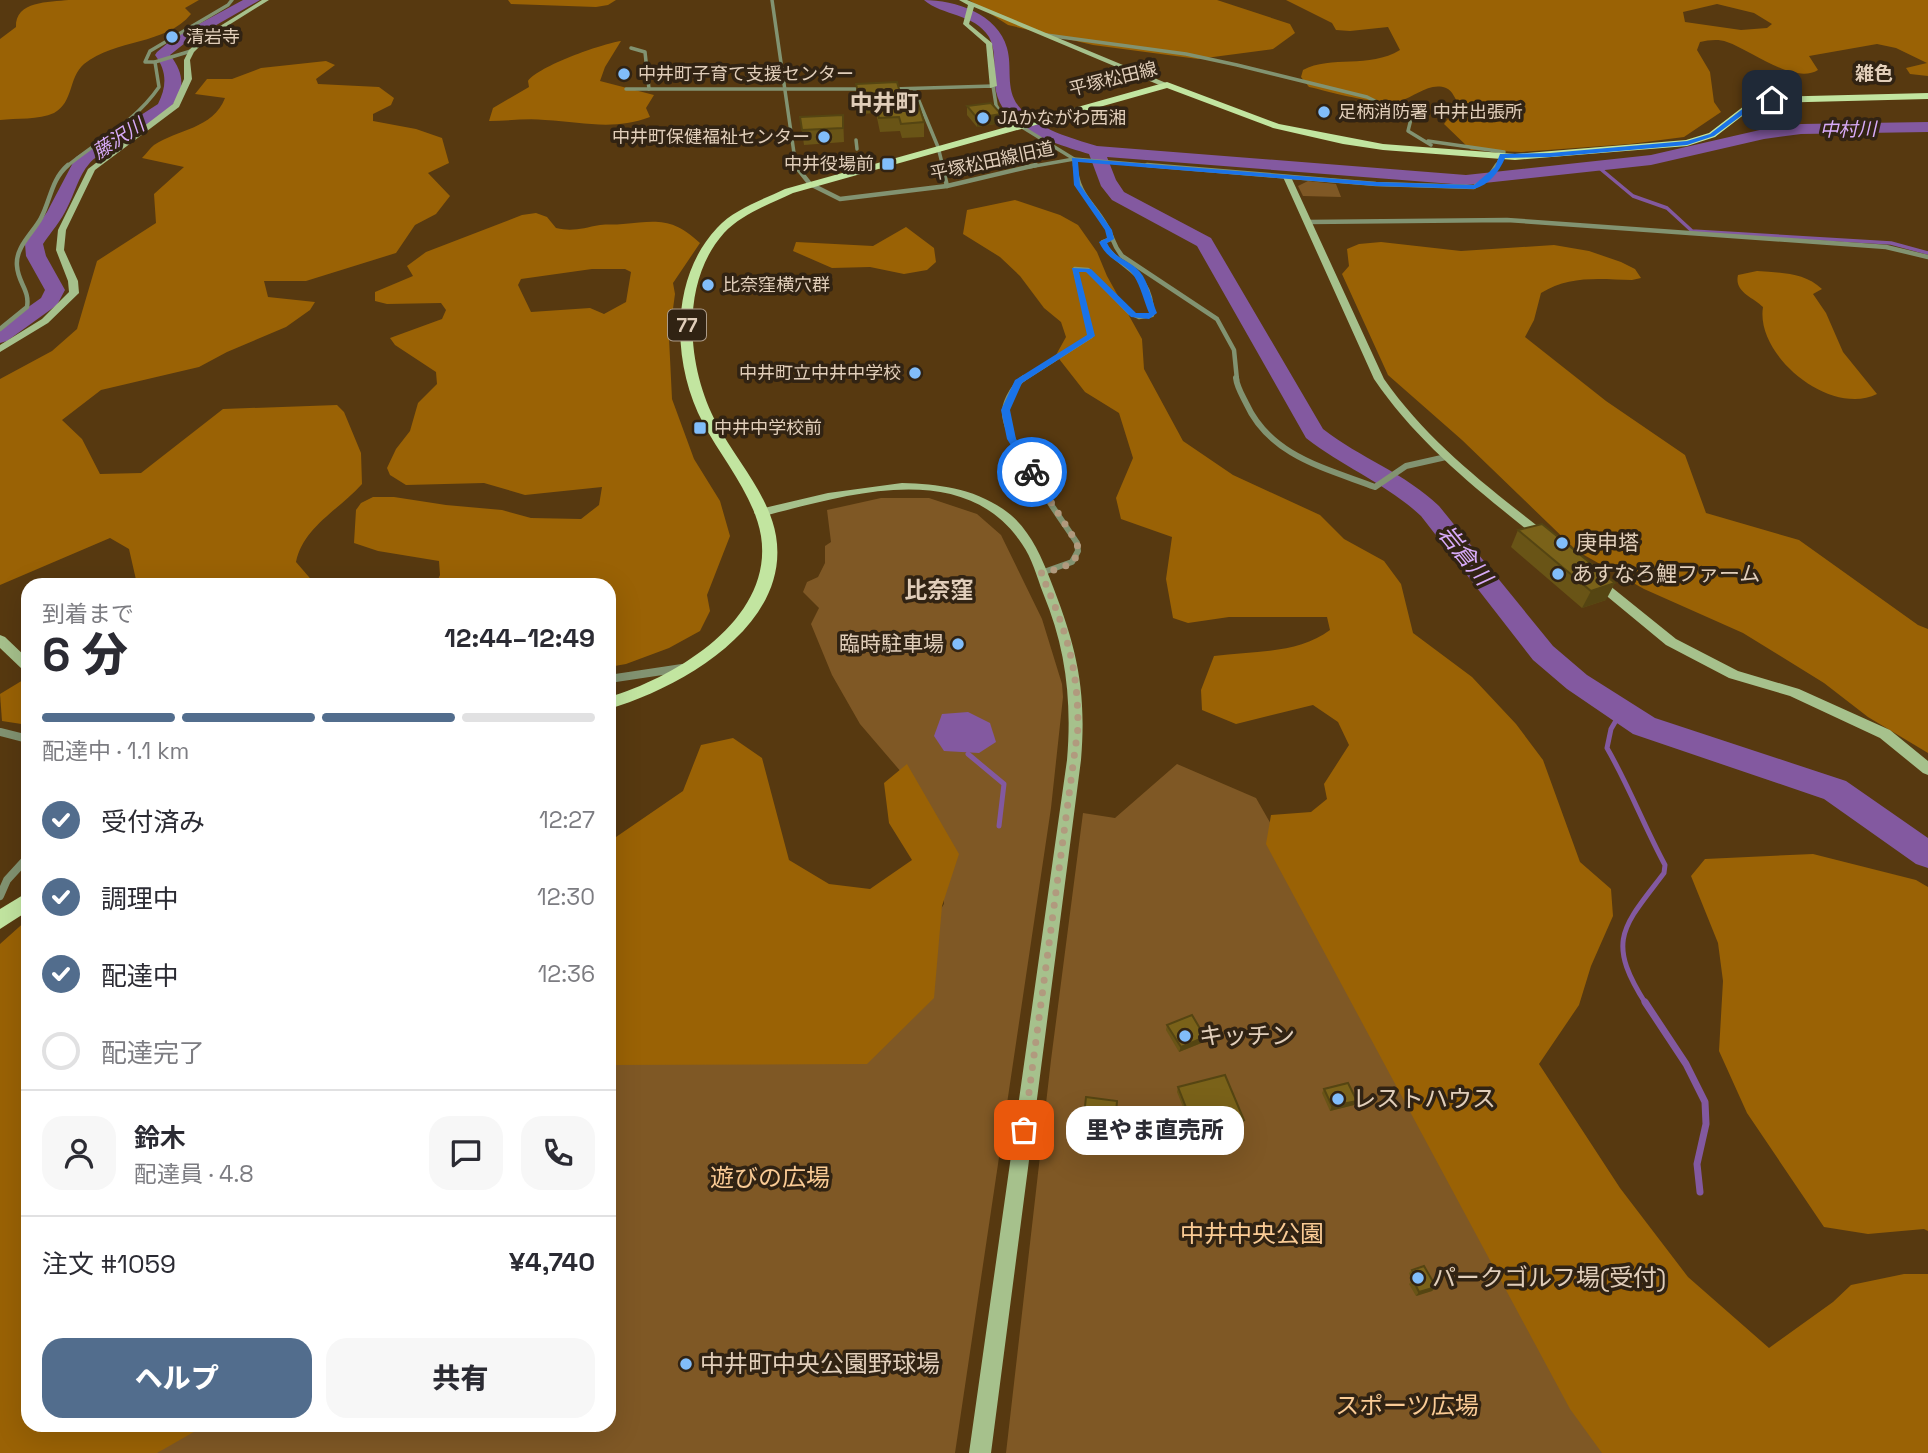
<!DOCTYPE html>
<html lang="ja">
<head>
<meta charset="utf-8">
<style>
	body { margin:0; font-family:"Space Grotesk","Noto Sans JP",sans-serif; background:#f7f7f7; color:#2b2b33; height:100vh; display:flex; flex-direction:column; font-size:26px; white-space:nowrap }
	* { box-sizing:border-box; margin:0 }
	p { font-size:23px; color:#7c7c81 }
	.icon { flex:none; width:38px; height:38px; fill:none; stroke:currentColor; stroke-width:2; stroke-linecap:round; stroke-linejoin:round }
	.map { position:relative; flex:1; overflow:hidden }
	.details { position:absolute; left:21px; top:578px; width:595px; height:854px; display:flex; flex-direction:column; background:#fff; border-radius:21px; box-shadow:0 7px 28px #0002 }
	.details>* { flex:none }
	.pin { position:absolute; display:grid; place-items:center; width:60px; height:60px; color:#fff; margin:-30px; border-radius:14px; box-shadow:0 4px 10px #0006 }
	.courier { position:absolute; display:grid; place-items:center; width:70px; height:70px; margin:-35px; border:5px solid #1a73e8; border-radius:50%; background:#fff; color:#222; box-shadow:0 2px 9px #0007 }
	.bubble { position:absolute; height:49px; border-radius:21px; background:#fff; box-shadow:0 7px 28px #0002; font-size:23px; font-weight:800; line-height:49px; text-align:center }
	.summary em { font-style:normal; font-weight:800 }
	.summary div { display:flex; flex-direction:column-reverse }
	.summary { display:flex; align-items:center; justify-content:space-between; height:119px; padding:0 21px }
	h1 { font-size:46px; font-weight:800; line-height:52px }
	.bar { display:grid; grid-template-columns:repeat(4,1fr); gap:10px 7px; align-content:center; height:84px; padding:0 21px }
	.bar i { height:9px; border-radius:5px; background:#e1e1e2 }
	.bar .active { background:#526d8d }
	.bar p { grid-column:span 4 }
	.line { display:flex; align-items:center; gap:18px; padding:0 21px; border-top:2px solid #e1e1e2 }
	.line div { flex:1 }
	.round { display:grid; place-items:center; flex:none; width:74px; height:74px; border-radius:21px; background:#f7f7f7 }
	ol { padding:0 21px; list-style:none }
	li { display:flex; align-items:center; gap:21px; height:77px }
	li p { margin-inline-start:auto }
	li .icon { padding:7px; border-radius:50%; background:#526d8d; color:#fff; stroke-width:4 }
	li:last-child { color:#7c7c81 }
	li i { width:38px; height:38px; border:4px solid #e1e1e2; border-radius:50% }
	.button { display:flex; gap:14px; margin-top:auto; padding:14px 21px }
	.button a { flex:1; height:80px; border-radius:21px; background:#526d8d; color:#fff; font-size:28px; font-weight:800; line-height:80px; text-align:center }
	.button a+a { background:#f7f7f7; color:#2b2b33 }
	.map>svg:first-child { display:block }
</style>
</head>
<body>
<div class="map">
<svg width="1928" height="1453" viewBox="0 0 1928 1453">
	<rect width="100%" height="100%" fill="#573910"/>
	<!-- green -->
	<g fill="#7f5825">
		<path d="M1308 181 1336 184 1341 197 1303 196 1298 186Z"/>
		<path d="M881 498H929L977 514 1001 535 1042 619 1062 684 1063 697 1051 808 955 1453H71L135 1425 609 1424V1046L900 973 944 904 939 838 914 787 860 724 832 675 811 624 819 608 803 592 807 582 818 577 825 563V546L831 542 827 510Z"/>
		<path d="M1177 764 1256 798 1630 1453H1006L1051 1060 1083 813 1115 818Z"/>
	</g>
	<!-- forest -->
	<g fill="#9a6205" fill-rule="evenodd">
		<path d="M69 0H199L185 8 191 14C166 45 115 39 84 64 68 78 74 102 54 113 39 120 16 118 0 120V39L16 27C15 1 49 2 69 0Z"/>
		<path d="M508 0H616L608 5 596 7 511 4Z"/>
		<path d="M969 0H1217L1290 24 1295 33 1273 49 1198 59 1093 45 1008 25Z"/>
		<path d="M1286 0H1928V76L1910 74 1906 68 1927 63 1896 48 1877 44 1809 56 1818 70C1794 85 1751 50 1727 42 1719 39 1709 40 1700 42L1697 50 1710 72 1714 102 1721 112 1684 137 1630 144 1521 152 1471 150 1444 124 1459 105C1455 99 1453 91 1446 88 1429 82 1415 97 1400 101 1379 106 1331 92 1309 87L1301 77 1303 70C1331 55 1369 69 1400 50L1388 27 1350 31 1336 30 1332 23ZM1717 4 1754 13 1772 24 1767 28 1741 30 1685 22 1683 12Z"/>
		<path d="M621 41 605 67 600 81 654 95 646 108 650 117C612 131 584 122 545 120 527 118 508 121 489 121L493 108 529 87 528 81C539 66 601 44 621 41Z"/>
		<path d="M326 61 335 65 316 79 318 84 379 87 394 98 391 105 373 114V121L416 129 442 138 449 163 428 173 450 196 436 214 415 225 396 253 306 281H264L268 297 315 302 310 310 286 327 227 352 199 367 101 390 62 420 82 439 100 474 141 473 223 409 337 405 344 412 361 453 362 484C340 509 303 527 296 562L315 584H137L129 549 110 538 0 585V379L52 351 77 329 97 261 156 223 154 194 184 167 142 158C146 154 150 148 154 145 178 129 213 129 225 98L195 94 207 79H232L261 68Z"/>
		<path d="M1015 200 1060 215 1078 225 1097 252 1107 276 1142 339 1144 369 1183 441 1233 475 1320 515 1344 539 1384 561 1401 584 1413 633 1472 677 1516 724 1543 760 1580 862 1611 889 1613 916 1591 966 1579 1005 1539 1064 1620 1188 1688 1277 1769 1348 1833 1302 1851 1285 1904 1274H1928V1453H1602L1570 1409 1266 844 1271 815 1311 812 1327 799 1324 784 1349 745 1338 722 1313 705 1236 724 1202 710 1201 690 1214 656C1253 651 1298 654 1330 630L1327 617H1229L1188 623 1173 618 1166 579 1172 537 1121 519 1116 498 1133 458 1119 413 1085 392 1056 355 1066 337 1061 322 1044 308 1020 276 1000 257 963 234 967 210Z"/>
		<path d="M536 213 547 217 556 228C573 232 583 228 600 225 607 224 615 225 623 224 657 221 672 217 700 243L673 283 675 294 669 338 672 399 694 459 720 501 730 536 707 595 710 611 700 631 669 648 626 664 609 667V584H436L440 575 439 561 378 551 354 543 356 510 361 503 373 497H394L446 505 502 510 531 518 581 519 599 505 602 487 525 495 484 483 406 485 390 475 387 468 396 449 410 431 418 403 437 384 436 372 395 345 390 338 442 319 446 310 441 303 387 304 375 301V292L413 276 407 266 426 252 522 215ZM592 269H625L631 272 626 302 604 314 590 308 531 312 518 285 521 279Z"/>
		<path d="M906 227 934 248 936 262 927 270 904 274 870 267 832 268 793 251 796 242 873 246Z"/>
		<path d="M1381 242 1461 251 1554 245 1589 251 1621 262 1635 269 1641 278 1632 280C1600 279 1569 275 1541 293L1534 320 1525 337 1606 401 1685 455 1706 513 1799 540 1918 625 1928 629V753L1868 717 1824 683 1743 633 1644 589 1577 551 1462 440 1388 375 1342 274 1349 266 1347 249 1359 244Z"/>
		<path d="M1757 271C1781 273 1804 272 1822 289L1813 294 1826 313 1843 352 1877 394C1831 417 1755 356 1763 307 1753 297 1734 292 1738 275Z"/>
		<path d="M28 677V725L2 721 0 694Z"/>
		<path d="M733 738 762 758 789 860 829 884 870 889 912 860 889 823 884 783 907 764 959 854 942 906 934 998 867 1064 609 1065V836L616 837 683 791 701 745Z"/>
		<path d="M1813 854 1916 880 1928 887V1231L1924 1229 1868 1234 1824 1227 1747 1113 1719 1051 1723 981 1718 943 1691 876 1705 859Z"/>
		<path d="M28 919V1424L206 1425 157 1453H0V944Z"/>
	</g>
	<!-- water -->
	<path fill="#8359a0" d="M968 712 990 723 996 742 979 753 944 751 934 736 942 714Z"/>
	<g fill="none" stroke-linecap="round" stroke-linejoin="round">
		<!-- stream-far2 -->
		<path stroke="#8359a0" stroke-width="3.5" d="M1597 166 1633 196 1667 208 1692 231 1891 243 1928 253"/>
		<!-- stream-far1 -->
		<g stroke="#8359a0" stroke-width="5">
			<path d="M1621 712 1611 729 1607 748C1629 786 1644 826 1665 865L1664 873C1623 927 1605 940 1646 1004"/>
			<path d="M968 754 1004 784 999 826"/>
		</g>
		<!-- stream -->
		<path stroke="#8359a0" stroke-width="7" d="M1645 1002 1686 1064 1705 1102 1706 1124 1697 1164 1700 1192"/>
		<!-- river -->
		<g fill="#8359a0" fill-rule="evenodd">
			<path d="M243 0H260L185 43 170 55C215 112 114 135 89 164 79 175 74 195 67 208 61 221 51 232 43 244L46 256 65 290 57 305 7 341 0 343V327L41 298 45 290 26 256 25 244 47 212 76 157 158 104C167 86 167 71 155 55L157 52 175 37Z"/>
			<path d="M924 0C955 0 998 14 1007 48 1013 69 1004 91 1021 109 1040 130 1071 138 1097 146L1466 175 1651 155 1764 129 1801 124 1928 122V132L1801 134 1764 139 1651 165 1466 185 1107 157 1116 180 1124 192 1211 238 1323 429C1360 458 1405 473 1439 506L1553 646 1587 675 1655 718 1846 781 1928 838V868L1916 864 1824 799 1633 734 1567 689 1533 660 1421 516C1387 484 1343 467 1306 438L1197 246 1112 200 1101 186 1089 154C1054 143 999 129 995 85 993 69 997 52 989 37 974 13 942 16 924 0Z"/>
		</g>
		<!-- street-far3 -->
		<g stroke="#829371" stroke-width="3.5">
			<path d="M772 0 796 167"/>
			<path d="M1046 35 1186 54 1237 65 1367 97 1411 119 1408 131 1431 145"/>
			<path d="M631 48 645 52 649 89"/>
			<path d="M191 51 155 62H145L150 51 228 5 232 0"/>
			<path d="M626 89H863"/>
			<path d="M893 89 993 86 996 105 1001 114 1074 159 1075 167"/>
			<path d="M914 89 938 147 943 167"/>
			<path d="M856 140 857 149"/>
			<path d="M103 141 127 142"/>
			<path d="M1428 141 1504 152 1496 167"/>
			<path d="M66 167C99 140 135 122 159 87L155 62"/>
			<path d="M1029 167 1074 159 1168 167"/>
		</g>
		<!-- street-far2 -->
		<g stroke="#829371" stroke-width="4.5">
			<path d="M795 165 810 184 840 199 947 186 1036 165"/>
			<path d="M942 165 947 186"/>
			<path d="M1075 165C1078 196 1093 202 1107 227 1114 239 1112 244 1122 256L1217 319 1234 350 1237 380"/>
			<path d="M1147 165 1376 184 1474 187 1489 177 1497 165"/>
			<path d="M1308 222 1507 220 1886 247 1928 257"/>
			<path d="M0 329 27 307C30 290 18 283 17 266 15 247 33 233 41 218 51 199 51 180 68 165"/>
			<path d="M1022 380 1091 336 1075 269 1088 270 1130 313 1139 317 1152 315C1152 269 1118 270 1103 242L1111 239"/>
		</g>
		<!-- street-far1 -->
		<g stroke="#829371" stroke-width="6">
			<path d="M1024 378C1016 383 1006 400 1005 410 1002 438 1060 517 1077 543L1078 551 1072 562 1041 573"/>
			<path d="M1236 378C1237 387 1242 395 1246 403 1270 456 1325 468 1375 487L1406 466 1446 457"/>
		</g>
		<!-- street -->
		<g stroke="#829371" stroke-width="8">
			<path d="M609 679 682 668"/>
			<path d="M0 732 28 739"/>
			<path d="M0 896 7 880 28 857"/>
		</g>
		<!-- secondary -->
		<g fill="#a6c18c" fill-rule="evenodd">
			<path d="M262 0H269L208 38 194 52 190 60 192 79 179 107 95 170 66 230 64 250 78 281 79 293 48 323 0 352V345L42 319 69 292 68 281 56 250 58 230 88 169 173 104 184 79V60L189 50 204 36Z"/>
			<path d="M959 0H967L1171 85 1164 87 974 7 969 24 992 43 997 86 990 88 986 44 963 24 968 5Z"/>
			<path d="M1284 175 1291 177 1384 379C1429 443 1489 488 1549 535L1551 538 1549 541H1541C1479 491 1419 445 1374 379L1283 177Z"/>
			<path d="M902 483C938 484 972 488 1003 509 1027 525 1040 553 1050 579 1076 645 1087 688 1081 760L991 1453H969L1067 760C1072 701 1066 648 1043 593 1037 577 1032 558 1022 544 964 456 843 496 760 517L754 513 756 510 828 493Z"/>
			<path d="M1595 576 1599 577 1676 639 1738 671 1799 689 1890 730 1928 761V775L1923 773 1880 738 1790 696 1729 678 1666 645 1591 583 1589 580Z"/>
			<path d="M0 635 5 637 28 659V672L23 670 0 648Z"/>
		</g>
		<!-- primary -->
		<g fill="#c2e5a0" fill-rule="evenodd">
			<path d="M1167 82 1279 124 1383 144 1515 154 1686 140 1709 133 1744 106 1772 97 1928 93V99L1773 103 1750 110 1715 137 1687 146 1515 160 1383 150 1343 144 1273 128 1167 88 793 193C770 204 742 214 724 233 679 283 687 369 717 424 736 460 769 495 776 536 791 626 680 688 609 709V697C676 677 774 619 761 536 754 495 722 459 703 423 672 364 669 279 717 228 734 209 762 200 785 189Z"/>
			<path d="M28 892V911L0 929V909Z"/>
		</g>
	</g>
	<!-- wall -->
	<g fill="#695416">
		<path d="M856 84 924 122V137L902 138 900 131 880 132 876 113 861 114 857 98Z"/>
		<path d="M967 106 1001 114V123L977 127 967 115Z"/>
		<path d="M843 115 844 142 804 145 800 117Z"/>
		<path d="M1518 530 1606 600 1582 608 1511 547Z"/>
		<path d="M1167 1025 1205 1037 1204 1042 1179 1052 1166 1030Z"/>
		<path d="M1178 1087 1243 1125 1195 1137 1177 1092Z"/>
		<path d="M1324 1089 1354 1105 1330 1111 1322 1093Z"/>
		<path d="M1086 1097 1114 1140 1111 1153 1079 1148Z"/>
		<path d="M1412 1270 1436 1287 1432 1291 1416 1296 1409 1284 1412 1281 1409 1273Z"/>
	</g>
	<!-- shaded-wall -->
	<g fill="#554512">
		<path d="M1001 114V123L977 127V118Z"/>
		<path d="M1615 583 1606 600 1582 608 1591 591Z"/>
		<path d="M1205 1037 1204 1042 1179 1052 1181 1047Z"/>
		<path d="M1357 1101 1354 1105 1330 1111 1332 1106Z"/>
		<path d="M1244 1120 1243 1125 1195 1137 1196 1133Z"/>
		<path d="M1436 1287 1432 1291 1416 1296 1419 1292Z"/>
	</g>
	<!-- building -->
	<g fill="#7a6219" stroke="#554512" stroke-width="2">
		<path d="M897 82 903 103H918L924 122 901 124 899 117 879 118 875 99 860 100 856 84Z"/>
		<path d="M991 103 1001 114 977 118 967 106Z"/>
		<path d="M843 115V128L802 130 800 117Z"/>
		<path d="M1542 524 1615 583 1591 591 1518 530Z"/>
		<path d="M1192 1015 1205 1037 1181 1047 1167 1025Z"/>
		<path d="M1225 1075 1244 1120 1196 1133 1178 1087Z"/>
		<path d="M1348 1083 1357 1101 1332 1106 1324 1089Z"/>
		<path d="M1086 1097 1117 1101 1114 1140 1082 1134Z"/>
		<path d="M1424 1266 1436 1287 1419 1292 1413 1280 1417 1279 1412 1270Z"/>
	</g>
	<!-- route -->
	<path fill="#1a73e8" d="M1772 98 1774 101 1749 110 1714 136 1687 145 1550 157 1505 158C1499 172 1489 185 1474 189L1376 186 1078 162 1080 185 1112 230 1114 239 1107 243C1114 259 1130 260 1140 272 1148 281 1152 301 1157 313L1149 319 1131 317 1086 272H1079L1095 336 1022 383 1010 410 1016 439 1037 472 1035 474H1029L1007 439 1001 410 1015 380 1087 335 1072 268 1091 269 1136 313H1149C1144 301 1141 287 1134 276 1126 263 1108 262 1099 242L1107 238 1105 230 1074 185 1072 158 1376 182 1474 185 1495 167 1500 154 1550 153 1687 141 1710 134 1745 107Z"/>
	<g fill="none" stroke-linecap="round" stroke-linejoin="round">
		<!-- done -->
		<path stroke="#b19a7e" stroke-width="7" stroke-dasharray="0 12.6" d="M1024 1130 1078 728C1078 665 1066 630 1041 573 1058 569 1082 566 1077 543L1032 472"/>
	</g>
	<!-- markers -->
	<g fill="#81bdfa" stroke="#312313" stroke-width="2.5">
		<circle cx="172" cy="37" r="7"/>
		<circle cx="624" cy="74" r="7"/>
		<circle cx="1324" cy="112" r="7"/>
		<circle cx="983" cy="118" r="7"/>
		<circle cx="824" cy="137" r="7"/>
		<rect x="881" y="157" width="14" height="14" rx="3.5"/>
		<circle cx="708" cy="285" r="7"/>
		<circle cx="915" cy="373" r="7"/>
		<rect x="693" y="421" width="14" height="14" rx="3.5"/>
		<circle cx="1562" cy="543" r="7"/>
		<circle cx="1558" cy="574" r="7"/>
		<circle cx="958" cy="644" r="7"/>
		<circle cx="1185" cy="1036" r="7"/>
		<circle cx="1338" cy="1099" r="7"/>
		<circle cx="1418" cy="1278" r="7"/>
		<circle cx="686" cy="1364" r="7"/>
	</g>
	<g text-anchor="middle" stroke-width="7" stroke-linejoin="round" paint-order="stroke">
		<!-- far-poi labels -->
		<g font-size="18" fill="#e1ceba" stroke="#312313" text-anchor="start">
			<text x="186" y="43">清岩寺</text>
			<text x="638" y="80">中井町子育て支援センター</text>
			<text x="1338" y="118">足柄消防署 中井出張所</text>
			<text x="997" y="124">JAかながわ西湘</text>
			<text x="810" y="143" text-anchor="end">中井町保健福祉センター</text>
			<text x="874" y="170" text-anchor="end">中井役場前</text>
			<text x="722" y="291">比奈窪横穴群</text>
			<text x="901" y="379" text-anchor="end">中井町立中井中学校</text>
			<text x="714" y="434">中井中学校前</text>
		</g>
		<!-- far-street labels -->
		<g font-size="18" fill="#e1ceba" stroke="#312313">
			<text transform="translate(1113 79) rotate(-14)" y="6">平塚松田線</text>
			<text transform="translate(992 161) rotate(-12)" y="6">平塚松田線旧道</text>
		</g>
		<!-- far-neighbourhood labels -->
		<g font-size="19" font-weight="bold" fill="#e1ceba" stroke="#312313">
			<text x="1874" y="80">雑色</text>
		</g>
		<!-- far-water labels -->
		<g font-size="19" font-style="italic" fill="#d8abf9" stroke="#312313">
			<text transform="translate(1848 129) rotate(-1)" y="7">中村川</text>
			<text transform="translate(118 138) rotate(-33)" y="7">藤沢川</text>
		</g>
		<!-- shield labels -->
		<rect fill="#312313" stroke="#ac9b88" stroke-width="2" x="668" y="309.5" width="38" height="31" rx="5"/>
		<g font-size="19" font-weight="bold" fill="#e1ceba">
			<text x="687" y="332">77</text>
		</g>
		<!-- poi labels -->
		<g font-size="21" fill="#e1ceba" stroke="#312313" text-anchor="start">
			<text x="1576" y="550">庚申塔</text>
			<text x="1572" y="581">あすなろ鯉ファーム</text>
			<text x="944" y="651" text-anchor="end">臨時駐車場</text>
		</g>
		<!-- far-district labels -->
		<g font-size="23" font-weight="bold" fill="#e1ceba" stroke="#312313">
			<text x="884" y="111">中井町</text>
		</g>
		<!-- water labels -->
		<g font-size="23" font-style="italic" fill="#d8abf9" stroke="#312313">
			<text transform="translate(1465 555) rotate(51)" y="8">岩倉川</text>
		</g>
		<!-- neighbourhood labels -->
		<g font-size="23" font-weight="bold" fill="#e1ceba" stroke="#312313">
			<text x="939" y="598">比奈窪</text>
		</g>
		<!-- near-poi labels -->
		<g font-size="24" fill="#e1ceba" stroke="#312313" text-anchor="start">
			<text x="1199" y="1044">キッチン</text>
			<text x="1352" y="1107">レストハウス</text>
			<text x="1432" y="1286">パークゴルフ場(受付)</text>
			<text x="700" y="1372">中井町中央公園野球場</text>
		</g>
		<!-- near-park labels -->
		<g font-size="24" fill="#facb95" stroke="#312313">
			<text x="770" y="1186">遊びの広場</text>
			<text x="1252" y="1242">中井中央公園</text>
			<text x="1407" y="1414">スポーツ広場</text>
		</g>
	</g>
</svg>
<div class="pin" style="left:1024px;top:1130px;background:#ea580c"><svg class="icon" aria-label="bag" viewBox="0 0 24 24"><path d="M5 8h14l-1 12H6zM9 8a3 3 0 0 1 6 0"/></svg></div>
<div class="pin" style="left:1772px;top:100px;background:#1f2937"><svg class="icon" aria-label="home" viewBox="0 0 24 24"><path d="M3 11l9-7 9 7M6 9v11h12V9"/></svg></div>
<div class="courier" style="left:1032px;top:472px"><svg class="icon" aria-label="bike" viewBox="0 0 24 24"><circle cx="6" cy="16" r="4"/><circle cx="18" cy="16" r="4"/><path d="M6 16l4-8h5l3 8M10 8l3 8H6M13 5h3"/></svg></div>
<div class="bubble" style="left:1066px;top:1106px;width:178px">里やま直売所</div>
<section class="details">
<div class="summary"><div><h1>6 分</h1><p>到着まで</p></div><em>12:44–12:49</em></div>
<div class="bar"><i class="active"></i><i class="active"></i><i class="active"></i><i></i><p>配達中 · 1.1 km</p></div>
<ol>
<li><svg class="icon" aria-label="check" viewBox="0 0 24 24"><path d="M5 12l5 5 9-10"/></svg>受付済み<p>12:27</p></li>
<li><svg class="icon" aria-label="check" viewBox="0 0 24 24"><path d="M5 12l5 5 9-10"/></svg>調理中<p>12:30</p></li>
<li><svg class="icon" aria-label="check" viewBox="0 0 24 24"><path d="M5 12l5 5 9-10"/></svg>配達中<p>12:36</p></li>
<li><i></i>配達完了</li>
</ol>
<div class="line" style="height:126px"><a class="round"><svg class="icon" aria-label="person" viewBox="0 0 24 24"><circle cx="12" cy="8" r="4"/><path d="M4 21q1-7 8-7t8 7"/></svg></a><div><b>鈴木</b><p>配達員 · 4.8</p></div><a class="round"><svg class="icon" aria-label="chat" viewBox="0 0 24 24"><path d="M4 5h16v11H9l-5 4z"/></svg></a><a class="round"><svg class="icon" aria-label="phone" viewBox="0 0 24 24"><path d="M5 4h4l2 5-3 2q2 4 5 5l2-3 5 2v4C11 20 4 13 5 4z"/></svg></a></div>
<div class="line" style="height:91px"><div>注文 #1059</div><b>¥4,740</b></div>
<div class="button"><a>ヘルプ</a><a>共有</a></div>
</section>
</div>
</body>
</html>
